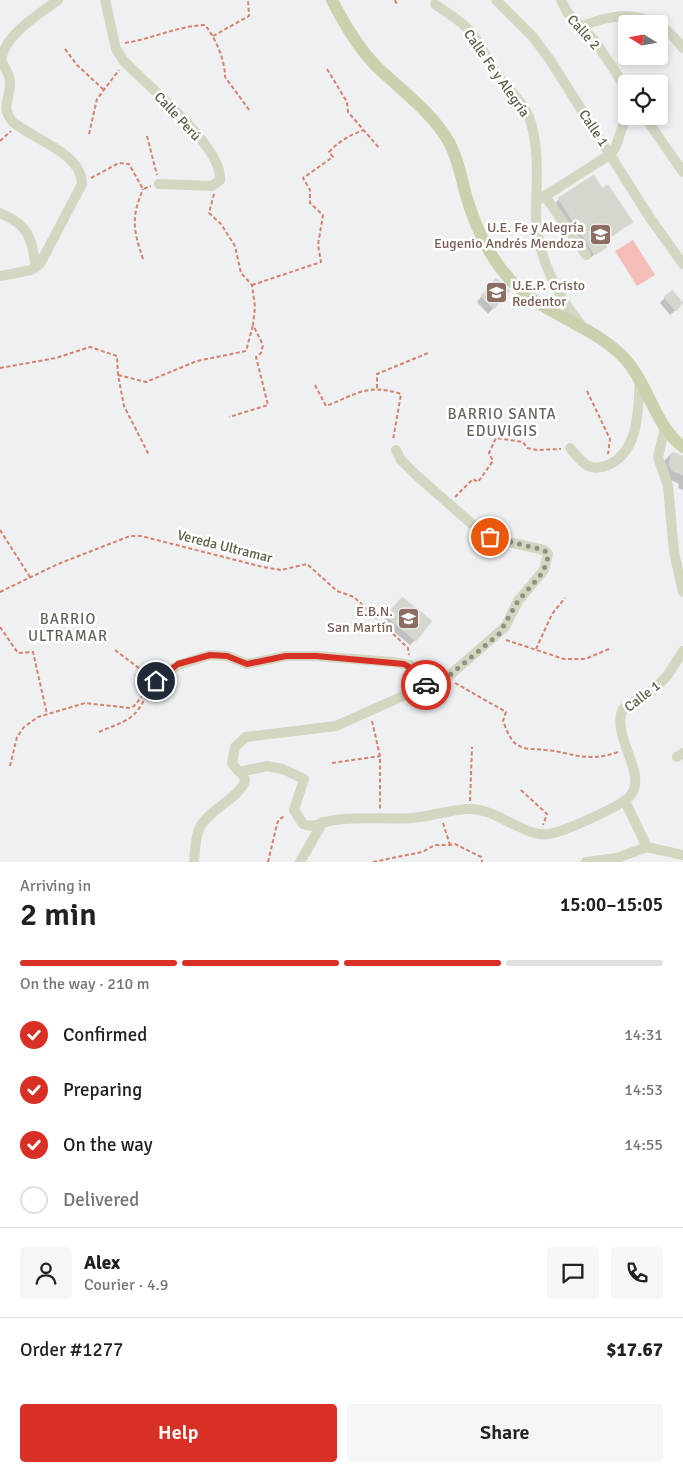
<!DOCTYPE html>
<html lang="en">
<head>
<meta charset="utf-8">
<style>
	body { margin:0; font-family:Signika,sans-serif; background:#f6f6f6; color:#202124; height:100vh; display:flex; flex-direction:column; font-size:19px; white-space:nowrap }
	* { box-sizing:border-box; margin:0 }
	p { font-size:16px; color:#757577 }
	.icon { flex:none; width:28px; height:28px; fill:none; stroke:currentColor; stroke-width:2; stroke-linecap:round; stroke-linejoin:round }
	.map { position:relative; height:862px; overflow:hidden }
	.sheet { display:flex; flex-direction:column; background:#fff; flex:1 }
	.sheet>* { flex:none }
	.needle { width:32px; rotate:281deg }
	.buttons { position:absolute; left:618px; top:15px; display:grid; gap:10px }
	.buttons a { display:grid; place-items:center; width:50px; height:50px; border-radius:5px; background:#fff; box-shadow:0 2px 8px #0003; font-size:25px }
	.pin { position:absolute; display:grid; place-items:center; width:42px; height:42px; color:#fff; margin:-21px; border:2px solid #fff; border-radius:50%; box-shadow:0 1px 5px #0007 }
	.courier { position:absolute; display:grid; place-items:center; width:50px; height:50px; margin:-25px; border:4px solid #d93025; border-radius:50%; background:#fff; color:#222; box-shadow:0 1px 6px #0007 }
	.overview em { font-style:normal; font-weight:600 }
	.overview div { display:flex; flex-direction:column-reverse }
	.overview { display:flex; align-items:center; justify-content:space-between; height:85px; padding:0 20px }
	h1 { font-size:32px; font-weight:600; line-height:38px }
	.bar { display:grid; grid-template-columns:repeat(4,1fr); gap:8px 5px; align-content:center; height:60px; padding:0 20px }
	.bar i { height:6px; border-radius:4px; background:#e0e0e0 }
	.bar .selected { background:#d93025 }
	.bar p { grid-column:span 4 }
	.line { display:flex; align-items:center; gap:12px; padding:0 20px; border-top:1px solid #e0e0e0 }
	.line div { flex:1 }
	.round { display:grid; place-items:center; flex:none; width:52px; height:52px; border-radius:5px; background:#f6f6f6 }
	ol { padding:0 20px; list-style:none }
	li { display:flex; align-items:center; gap:15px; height:55px }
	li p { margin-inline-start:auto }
	li .icon { padding:5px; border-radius:50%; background:#d93025; color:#fff; stroke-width:4 }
	li:last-child { color:#757577 }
	li i { width:28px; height:28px; border:2px solid #e0e0e0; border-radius:50% }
	.cta { display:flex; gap:10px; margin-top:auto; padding:10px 20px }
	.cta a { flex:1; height:58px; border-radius:5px; background:#d93025; color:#fff; font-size:20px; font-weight:600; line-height:58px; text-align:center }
	.cta a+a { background:#f6f6f6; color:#202124 }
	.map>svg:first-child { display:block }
</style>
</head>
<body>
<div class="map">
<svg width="683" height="862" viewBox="0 0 683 862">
	<rect width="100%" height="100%" fill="#eff0f2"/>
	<!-- grass -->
	<path fill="#f4bdb8" d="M633 240 655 275 637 286 615 251Z"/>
	<!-- shadow -->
	<g fill="#0003">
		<path d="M602 190 631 222 603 243 605 246 589 259 554 205 559 199Z"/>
		<path d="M491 285 509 291 488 314 477 302Z"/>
		<path d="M665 297 677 309 670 315 660 303Z"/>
		<path d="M672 453 683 458V490L678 488 679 484 663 476 661 470 665 460Z"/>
		<path d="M402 598 415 640 410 645 382 622Z"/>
	</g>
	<!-- building -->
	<g fill="#d4d7cd" stroke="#d8dbd2">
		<path d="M594 175 602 188 608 185 633 222 604 241 607 247 595 255 558 198Z"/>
		<path d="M496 278 510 291 494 309 481 296Z"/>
		<path d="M672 290 683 303 676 311 664 297Z"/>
		<path d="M672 452 683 456V475L673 471 669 465Z"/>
		<path d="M402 597 432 621 416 641 386 616Z"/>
	</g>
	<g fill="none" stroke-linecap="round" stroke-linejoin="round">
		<!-- path -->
		<g stroke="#d6816c" stroke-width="2" stroke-dasharray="4 2.5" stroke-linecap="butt">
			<path d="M395 0 397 5"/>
			<path d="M213 36 249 16 248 0"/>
			<path d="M125 43C152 39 177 26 205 25 216 39 225 60 225 77L250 111"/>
			<path d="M65 49 77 65 104 90"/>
			<path d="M327 69 347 102 348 112 380 149"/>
			<path d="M89 134 97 99 119 70"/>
			<path d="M147 136 157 175"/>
			<path d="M0 141 11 131"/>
			<path d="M91 178 119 163 129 164 143 189 151 186"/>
			<path d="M214 194 209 213 221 224 235 246 241 273 252 285 255 307 253 325 263 345 261 353 256 357 268 405 229 417"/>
			<path d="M143 259C133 229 131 218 143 189"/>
			<path d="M252 285 321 262 318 245 323 215 310 203V190L303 178 333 157 329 152C339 141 350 135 364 130"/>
			<path d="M0 368 56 358 90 347 117 356 118 375 124 406 149 455"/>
			<path d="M118 375 146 382 197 361 246 351 253 325"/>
			<path d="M315 385 326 406C357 394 368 383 401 394L393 440"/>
			<path d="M377 388V374L428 353"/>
			<path d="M587 391 610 439 608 454"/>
			<path d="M455 497 473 479 478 482 493 461 489 453 496 438 523 442 527 448 537 450 561 449"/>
			<path d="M0 530 30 577"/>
			<path d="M0 592 58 564 130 536H141L263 567 281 570 307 564 337 591 354 597 408 648 409 655"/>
			<path d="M0 627 18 653 33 652 47 714"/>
			<path d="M506 640 564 659H585L609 649"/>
			<path d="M536 649 552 614 565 598"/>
			<path d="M115 650 148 675"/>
			<path d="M455 683 506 712 503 721C506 728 510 740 516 744 526 751 534 748 546 750 574 753 587 763 618 752"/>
			<path d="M372 721 380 756V810"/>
			<path d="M99 732C124 721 136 721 147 693"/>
			<path d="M332 763 380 756"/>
			<path d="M10 766 17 737 24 727 38 717 85 703 130 708 134 706 144 694"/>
			<path d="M521 790 547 814 543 825"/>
			<path d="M470 801 472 747"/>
			<path d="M443 823 450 845"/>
			<path d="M268 862 277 824 279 819 286 816"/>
			<path d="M373 862 422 852 435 845H450L455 844 481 857 482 862"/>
		</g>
		<!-- minor -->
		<g stroke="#d3d6c1" stroke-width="10">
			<path d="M105 0 116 49 123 60C145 84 223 146 220 180L212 186 159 184"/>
			<path d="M496 0 533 37 550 60 650 218 683 264"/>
			<path d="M561 0 567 12 595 41 626 88"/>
			<path d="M435 4C445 12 459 19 468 29 479 40 484 54 492 67 504 87 525 101 531 123 540 154 536 186 536 218 537 255 558 297 581 325"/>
			<path d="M659 25 672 35 683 48"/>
			<path d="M582 26C609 16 630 11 657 24"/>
			<path d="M644 116 683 172"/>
			<path d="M545 196 586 255"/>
			<path d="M537 201 611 154 616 146 626 116"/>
			<path d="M0 213C29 225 31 237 36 267"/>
			<path d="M0 276 31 270 40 264 82 184C82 152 31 139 12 121 0 106 11 98 10 82 10 74 4 67 1 60 5 34 38 15 58 0"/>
			<path d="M665 428 658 457 668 486 674 552 683 592"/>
			<path d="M570 448C582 462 588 473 608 465 640 451 638 408 640 379"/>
			<path d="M396 450 401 460 416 475 480 531 500 540 544 550 548 554 544 570 518 601 505 627 450 675 336 726 246 737 235 747 232 763 239 772 267 766 283 769 304 779 294 810 303 824C314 829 324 821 335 820 361 816 386 820 411 818 430 817 448 810 467 809 496 807 524 838 549 834 563 832 622 806 630 796 649 774 610 736 623 709L654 689 667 676 683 651"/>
			<path d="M150 686 178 665 210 655 227 656 247 664 286 656H316L393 662 410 665 427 686"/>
			<path d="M677 757 683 753"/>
			<path d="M625 801 647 847 683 855"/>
			<path d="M194 862C195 851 195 837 200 827 209 810 242 796 245 780L242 773"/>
			<path d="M300 862 323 822"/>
			<path d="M586 862 617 858 647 847"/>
		</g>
		<!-- major -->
		<path stroke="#cad1ac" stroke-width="12" d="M332 0C344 24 357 46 376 66 401 90 431 111 449 142 457 157 461 175 465 192 475 227 492 265 520 289 552 318 596 327 626 360 649 386 655 426 683 447"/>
	</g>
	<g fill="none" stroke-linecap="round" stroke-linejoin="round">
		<!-- done -->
		<path stroke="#8f9282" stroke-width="5" stroke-dasharray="0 9" d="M426 685 450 675 499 634 518 601 540 576 547 563 548 554 544 550 490 537"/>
		<!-- route -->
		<path stroke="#d93025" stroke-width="6" d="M156 681 178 664 210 655 227 656 247 664 286 656H316L404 664 414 670 426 685"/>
	</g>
	<!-- icons -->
	<defs>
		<symbol id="school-square" viewBox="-11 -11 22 22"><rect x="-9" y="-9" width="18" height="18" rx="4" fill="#8d6e63" stroke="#fff"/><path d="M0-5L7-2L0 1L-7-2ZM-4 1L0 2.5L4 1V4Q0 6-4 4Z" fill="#fff"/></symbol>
	</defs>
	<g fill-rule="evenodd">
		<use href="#school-square" x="588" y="222" width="25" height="25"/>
		<use href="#school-square" x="484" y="280" width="25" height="25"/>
		<use href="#school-square" x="396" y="606" width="25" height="25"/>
	</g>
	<g text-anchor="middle" stroke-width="5" stroke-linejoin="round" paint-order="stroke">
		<!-- street labels -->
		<g font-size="14" fill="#5b5f45" stroke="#fff">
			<text transform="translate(584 32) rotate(48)" y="5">Calle 2</text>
			<text transform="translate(497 73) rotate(55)" y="5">Calle Fe y Alegría</text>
			<text transform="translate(178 116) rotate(47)" y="5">Calle Perú</text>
			<text transform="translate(594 128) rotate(56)" y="5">Calle 1</text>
			<text transform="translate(225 546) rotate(14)" y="5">Vereda Ultramar</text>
			<text transform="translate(642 696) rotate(-38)" y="5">Calle 1</text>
		</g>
		<!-- education labels -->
		<g font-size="14" fill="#785e54" stroke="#fff" text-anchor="end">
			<text x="584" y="232">U.E. Fe y Alegría<tspan x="584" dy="16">Eugenio Andrés Mendoza</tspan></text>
			<text x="512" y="290" text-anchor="start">U.E.P. Cristo<tspan x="512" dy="16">Redentor</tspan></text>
			<text x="393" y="616">E.B.N.<tspan x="393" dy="16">San Martín</tspan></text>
		</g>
		<!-- neighbourhood labels -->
		<g font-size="15" letter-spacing="1" fill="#63655b" stroke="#fff">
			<text x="502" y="419">BARRIO SANTA<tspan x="502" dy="17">EDUVIGIS</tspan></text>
			<text x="68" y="624">BARRIO<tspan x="68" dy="17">ULTRAMAR</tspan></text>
		</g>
	</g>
</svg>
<div class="buttons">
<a><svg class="needle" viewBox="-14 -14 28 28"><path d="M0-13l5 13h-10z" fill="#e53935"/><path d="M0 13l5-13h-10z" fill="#757577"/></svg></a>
<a><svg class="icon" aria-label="locate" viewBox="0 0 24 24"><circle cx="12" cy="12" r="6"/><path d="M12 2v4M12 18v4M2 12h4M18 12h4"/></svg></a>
</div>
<div class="pin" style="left:490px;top:537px;background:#ea580c"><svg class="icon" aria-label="bag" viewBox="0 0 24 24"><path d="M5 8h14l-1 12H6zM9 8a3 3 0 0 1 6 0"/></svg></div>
<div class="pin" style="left:156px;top:681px;background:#1f2937"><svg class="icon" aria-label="home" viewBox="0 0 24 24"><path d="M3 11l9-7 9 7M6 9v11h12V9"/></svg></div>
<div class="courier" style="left:426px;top:685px"><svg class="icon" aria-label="car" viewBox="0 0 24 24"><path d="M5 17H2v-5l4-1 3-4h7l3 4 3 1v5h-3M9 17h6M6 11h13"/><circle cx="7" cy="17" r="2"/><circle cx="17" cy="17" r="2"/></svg></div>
</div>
<section class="sheet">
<div class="overview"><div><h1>2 min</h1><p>Arriving in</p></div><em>15:00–15:05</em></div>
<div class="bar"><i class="selected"></i><i class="selected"></i><i class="selected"></i><i></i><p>On the way · 210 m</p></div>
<ol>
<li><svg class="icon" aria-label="check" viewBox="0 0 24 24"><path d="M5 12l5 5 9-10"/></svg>Confirmed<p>14:31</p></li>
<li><svg class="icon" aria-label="check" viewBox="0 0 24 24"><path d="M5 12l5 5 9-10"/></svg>Preparing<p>14:53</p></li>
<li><svg class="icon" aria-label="check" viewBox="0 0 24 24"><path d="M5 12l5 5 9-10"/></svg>On the way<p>14:55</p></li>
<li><i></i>Delivered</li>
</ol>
<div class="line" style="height:90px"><a class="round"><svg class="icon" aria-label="person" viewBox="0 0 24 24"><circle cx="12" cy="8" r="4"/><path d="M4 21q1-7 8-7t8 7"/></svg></a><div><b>Alex</b><p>Courier · 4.9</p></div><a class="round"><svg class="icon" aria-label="chat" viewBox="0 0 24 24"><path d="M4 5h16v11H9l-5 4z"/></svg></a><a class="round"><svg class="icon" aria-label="phone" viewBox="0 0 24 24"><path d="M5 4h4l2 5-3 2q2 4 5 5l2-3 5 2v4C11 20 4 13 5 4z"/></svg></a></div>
<div class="line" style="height:65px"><div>Order #1277</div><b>$17.67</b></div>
<div class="cta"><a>Help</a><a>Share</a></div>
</section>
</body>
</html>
